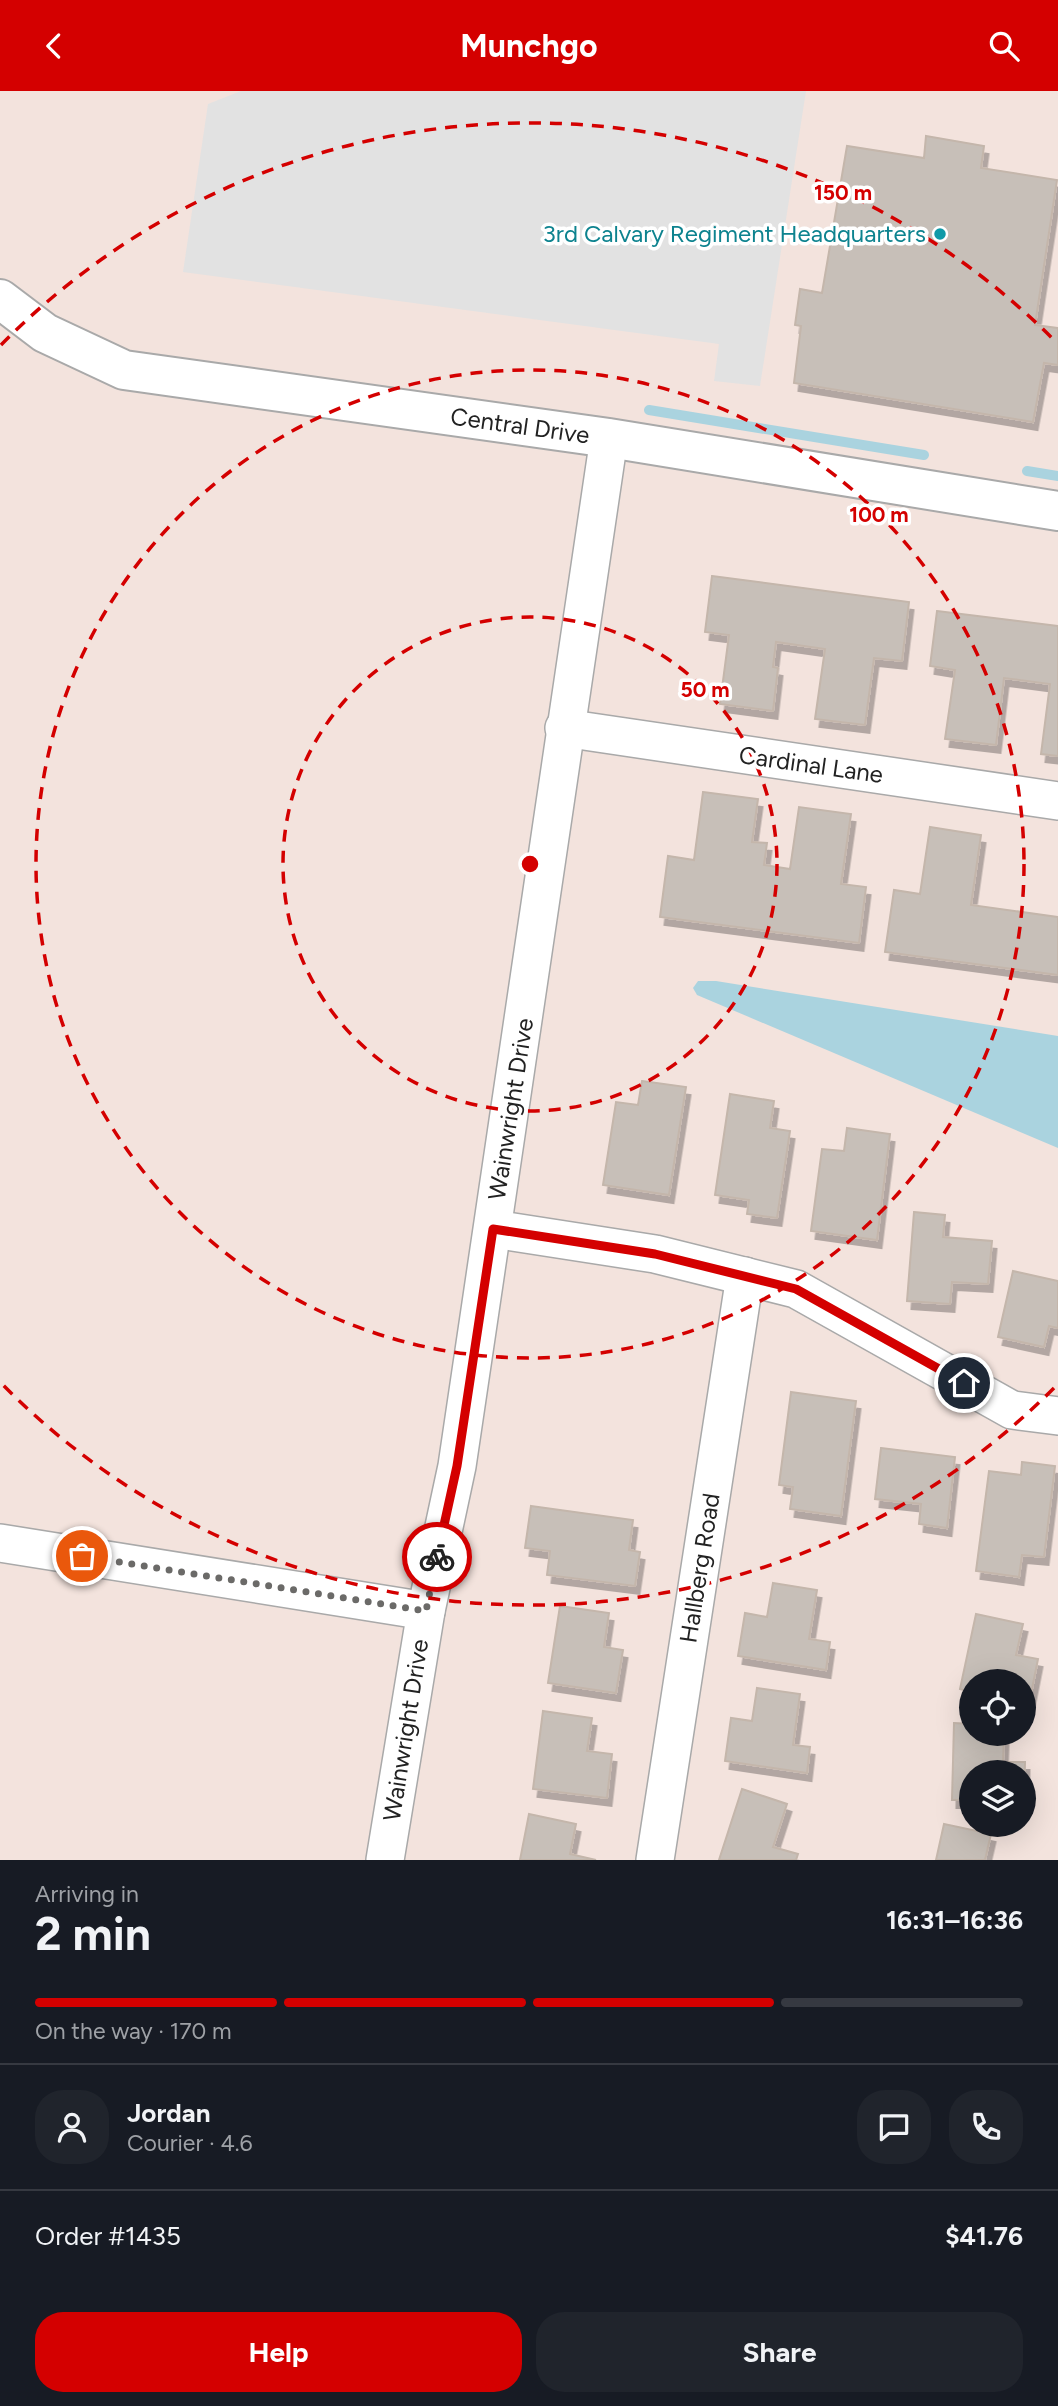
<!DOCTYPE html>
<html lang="en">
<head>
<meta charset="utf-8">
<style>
	body { margin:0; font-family:Figtree,sans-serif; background:#20242c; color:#f1f3f6; height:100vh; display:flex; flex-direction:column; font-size:26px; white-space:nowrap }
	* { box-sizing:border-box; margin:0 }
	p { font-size:23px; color:#9ea1a6 }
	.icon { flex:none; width:38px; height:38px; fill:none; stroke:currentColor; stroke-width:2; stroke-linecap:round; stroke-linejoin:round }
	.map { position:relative; height:1769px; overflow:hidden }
	.drawer { display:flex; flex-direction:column; background:#171b24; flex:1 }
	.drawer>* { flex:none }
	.tools { position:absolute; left:959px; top:1578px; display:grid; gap:14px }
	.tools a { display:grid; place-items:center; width:77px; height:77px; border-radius:50%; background:#171b24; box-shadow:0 7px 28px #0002; font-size:35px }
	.pin { position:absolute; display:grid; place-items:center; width:60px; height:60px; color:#fff; margin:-30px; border:4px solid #fff; border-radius:50%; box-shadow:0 2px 7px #0007 }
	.courier { position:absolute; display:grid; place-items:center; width:70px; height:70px; margin:-35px; border:5px solid #d40000; border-radius:50%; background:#fff; color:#222; box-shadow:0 2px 9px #0007 }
	.headline em { font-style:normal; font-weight:700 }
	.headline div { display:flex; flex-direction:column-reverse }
	.headline { display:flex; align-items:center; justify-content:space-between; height:119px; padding:0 35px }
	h1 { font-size:46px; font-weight:700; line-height:52px }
	.bar { display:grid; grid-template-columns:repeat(4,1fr); gap:10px 7px; align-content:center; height:84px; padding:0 35px }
	.bar i { height:9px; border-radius:5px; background:#363941 }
	.bar .current { background:#d40000 }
	.bar p { grid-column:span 4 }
	.line { display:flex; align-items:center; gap:18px; padding:0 35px; border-top:2px solid #363941 }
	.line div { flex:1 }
	.round { display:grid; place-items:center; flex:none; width:74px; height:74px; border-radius:28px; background:#20242c }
	.action { display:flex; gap:14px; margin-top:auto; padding:14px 35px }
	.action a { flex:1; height:80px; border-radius:28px; background:#d40000; color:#fff; font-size:28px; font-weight:700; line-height:80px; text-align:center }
	.action a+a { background:#20242c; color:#f1f3f6 }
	header { display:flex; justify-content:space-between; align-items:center; height:91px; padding:0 35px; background:#d40000; color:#fff; font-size:32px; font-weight:700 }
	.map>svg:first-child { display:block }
</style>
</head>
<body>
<header><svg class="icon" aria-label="back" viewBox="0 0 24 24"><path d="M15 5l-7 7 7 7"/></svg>Munchgo<svg class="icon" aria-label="search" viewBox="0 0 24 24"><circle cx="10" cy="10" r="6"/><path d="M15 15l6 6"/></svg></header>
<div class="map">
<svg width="1058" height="1769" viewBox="0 0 1058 1769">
	<defs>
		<filter id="shadow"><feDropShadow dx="4.5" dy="8" stdDeviation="0" flood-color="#0004"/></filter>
	</defs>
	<rect width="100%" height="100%" fill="#f2efe9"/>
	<!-- military -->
	<path fill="#f3e3dd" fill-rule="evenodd" d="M0 0H1058V1769H0ZM971 1591H1024V1643H971ZM971 1682H1024V1734H971Z"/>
	<!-- parking -->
	<path fill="#e2e2e2" d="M241 0H806L760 295 714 290 719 253 183 181 208 13Z"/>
	<!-- water -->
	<path fill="#aad3df" d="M698 890H716L1058 945V1057L697 904 693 897Z"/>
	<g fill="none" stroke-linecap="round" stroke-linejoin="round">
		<!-- stream -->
		<g stroke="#aad3df" stroke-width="10">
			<path d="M649 319 924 364"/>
			<path d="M1027 380 1058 385"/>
		</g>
	</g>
	<!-- building -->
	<g fill="#c7bfb8" stroke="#c4b6ab" stroke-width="2" filter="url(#shadow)">
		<path d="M926 45 984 55 981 77 1057 89 1035 234 1058 237V274L1044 272 1033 331 794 292 801 235 795 234 800 198 822 202 847 55 924 67Z"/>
		<path d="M712 485 909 511 902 570 874 567 865 634 815 628 825 558 776 551 773 576 778 577 773 620 720 613 729 544 705 541Z"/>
		<path d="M937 520 1058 535V665L1041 663 1050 593 1004 587 996 654 945 648 955 579 930 575Z"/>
		<path d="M703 701 758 708 752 751 767 752 764 774 790 778 799 716 851 723 841 793 866 796 859 852 660 826 668 765 694 769Z"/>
		<path d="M930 736 981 744 971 814 1058 826V884L885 861 894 799 920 803Z"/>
		<path d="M642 990 686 996 669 1104 603 1094 616 1011 638 1014Z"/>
		<path d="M730 1003 774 1010 770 1037 790 1040 777 1127 747 1123 749 1109 715 1104Z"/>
		<path d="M847 1037 890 1043 877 1149 811 1140 822 1058 844 1060Z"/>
		<path d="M914 1121 945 1124 943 1146 992 1150 988 1193 952 1191 950 1213 907 1210Z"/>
		<path d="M1013 1180 1058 1190V1237L1049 1235 1044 1256 998 1246Z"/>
		<path d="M791 1301 856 1310 841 1425 790 1418 793 1396 779 1394Z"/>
		<path d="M881 1357 955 1366 947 1437 919 1433 921 1413 875 1408Z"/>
		<path d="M1022 1371 1055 1375 1044 1466 1022 1464 1019 1486 976 1480 989 1380 1021 1384Z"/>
		<path d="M531 1415 633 1429 629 1459 640 1461 635 1495 547 1484 550 1460 525 1457Z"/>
		<path d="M773 1492 817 1499 809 1548 830 1551 826 1579 738 1565 745 1522 767 1526Z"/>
		<path d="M560 1515 609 1522 604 1556 623 1559 616 1602 548 1592Z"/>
		<path d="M976 1523 1023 1533 1016 1564 1038 1568 1029 1613 1024 1612V1591H971V1601L960 1598Z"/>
		<path d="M757 1597 800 1603 793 1654 810 1656 807 1682 725 1670 731 1627 752 1630Z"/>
		<path d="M543 1620 592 1627 587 1660 612 1663 607 1707 533 1698Z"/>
		<path d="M954 1632 971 1633V1643H1004L1003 1671H1025L1024 1710V1682H971V1709H952Z"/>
		<path d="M742 1698 787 1713 773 1756 798 1763 796 1769H719Z"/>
		<path d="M529 1723 576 1733 570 1763 596 1769H520Z"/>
		<path d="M944 1733 991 1743 985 1769H936Z"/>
	</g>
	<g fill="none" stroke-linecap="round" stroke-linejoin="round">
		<defs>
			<g id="minor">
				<path d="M564 637 1058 710"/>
				<path d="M493 1138 655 1163 796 1198 1012 1319 1058 1325"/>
				<path d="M0 1452 426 1520"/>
				<path d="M385 1769 426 1520 457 1375 609 347"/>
				<path d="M655 1769 745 1185"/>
			</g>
			<path id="tertiary" d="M0 208 45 242 124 279 609 347 1058 420"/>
		</defs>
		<!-- minor casing -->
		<use href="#minor" stroke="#a9a9a9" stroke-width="40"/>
		<!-- tertiary casing -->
		<use href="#tertiary" stroke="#a9a9a9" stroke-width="42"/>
		<!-- minor -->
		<use href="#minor" stroke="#fff" stroke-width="37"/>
		<!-- tertiary -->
		<use href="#tertiary" stroke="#fff" stroke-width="38"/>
	</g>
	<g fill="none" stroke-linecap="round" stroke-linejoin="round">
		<!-- done -->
		<path stroke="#6b6a68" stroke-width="7" stroke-dasharray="0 12.6" d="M82 1465 426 1520 437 1466"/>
		<!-- route -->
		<path stroke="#d40000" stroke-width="9" d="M437 1466 457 1375 493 1138 655 1163 796 1198 964 1292"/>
	</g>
	<!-- distance rings -->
	<g fill="none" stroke="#d40000" stroke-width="3.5" stroke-dasharray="12 9">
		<circle cx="530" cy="773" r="247"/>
		<circle cx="530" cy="773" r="494"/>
		<path d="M1054 1297A741 741 0 0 1 1 1292M1 254A741 741 0 0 1 1054 249"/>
	</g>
	<!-- markers -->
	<circle fill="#0f9aa8" stroke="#fff" stroke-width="2.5" cx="940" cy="143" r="7"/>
	<g text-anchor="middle" stroke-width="7" stroke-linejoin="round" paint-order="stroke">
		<!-- culture labels -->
		<g font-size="24" fill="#0d838f" stroke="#fff" text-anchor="end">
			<text x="926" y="151">3rd Calvary Regiment Headquarters</text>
		</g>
		<!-- street labels -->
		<g font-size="24" fill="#222" stroke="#fff">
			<text transform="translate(520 335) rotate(8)" y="8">Central Drive</text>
			<text transform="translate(811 674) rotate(8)" y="8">Cardinal Lane</text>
			<text transform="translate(511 1018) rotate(-81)" y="8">Wainwright Drive</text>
			<text transform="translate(700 1477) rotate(-81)" y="8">Hallberg Road</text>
			<text transform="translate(406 1639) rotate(-81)" y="8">Wainwright Drive</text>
		</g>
	</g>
	<circle cx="530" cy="773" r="10" fill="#d40000" stroke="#fff" stroke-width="3.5"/>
	<g font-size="21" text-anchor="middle" font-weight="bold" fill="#d40000" stroke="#fff" stroke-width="7" stroke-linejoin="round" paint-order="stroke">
		<text x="843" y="109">150 m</text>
		<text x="879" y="431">100 m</text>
		<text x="705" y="606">50 m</text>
	</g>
</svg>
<div class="tools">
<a><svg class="icon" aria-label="locate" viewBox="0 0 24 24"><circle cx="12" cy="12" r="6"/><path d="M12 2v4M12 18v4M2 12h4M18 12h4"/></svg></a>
<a><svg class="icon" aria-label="layers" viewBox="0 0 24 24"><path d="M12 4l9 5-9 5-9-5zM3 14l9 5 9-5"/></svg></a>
</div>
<div class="pin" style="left:82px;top:1465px;background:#ea580c"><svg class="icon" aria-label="bag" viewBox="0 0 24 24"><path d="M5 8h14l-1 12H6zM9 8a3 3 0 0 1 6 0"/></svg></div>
<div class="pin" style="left:964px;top:1292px;background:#1f2937"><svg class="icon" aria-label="home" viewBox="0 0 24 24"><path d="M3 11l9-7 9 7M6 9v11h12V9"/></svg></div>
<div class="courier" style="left:437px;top:1466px"><svg class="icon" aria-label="bike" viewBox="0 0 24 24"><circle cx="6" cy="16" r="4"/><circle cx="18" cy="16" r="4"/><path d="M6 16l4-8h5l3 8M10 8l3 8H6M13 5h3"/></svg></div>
</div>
<section class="drawer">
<div class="headline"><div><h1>2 min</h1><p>Arriving in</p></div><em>16:31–16:36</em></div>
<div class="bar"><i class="current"></i><i class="current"></i><i class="current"></i><i></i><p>On the way · 170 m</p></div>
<div class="line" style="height:126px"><a class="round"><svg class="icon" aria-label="person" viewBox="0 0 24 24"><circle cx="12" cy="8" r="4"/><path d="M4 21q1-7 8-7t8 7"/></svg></a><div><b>Jordan</b><p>Courier · 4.6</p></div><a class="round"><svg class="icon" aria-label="chat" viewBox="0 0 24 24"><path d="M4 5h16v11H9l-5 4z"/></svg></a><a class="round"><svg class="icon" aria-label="phone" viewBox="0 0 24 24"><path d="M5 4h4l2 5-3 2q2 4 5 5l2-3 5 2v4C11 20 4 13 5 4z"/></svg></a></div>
<div class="line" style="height:91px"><div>Order #1435</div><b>$41.76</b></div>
<div class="action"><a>Help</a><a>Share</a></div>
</section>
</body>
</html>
